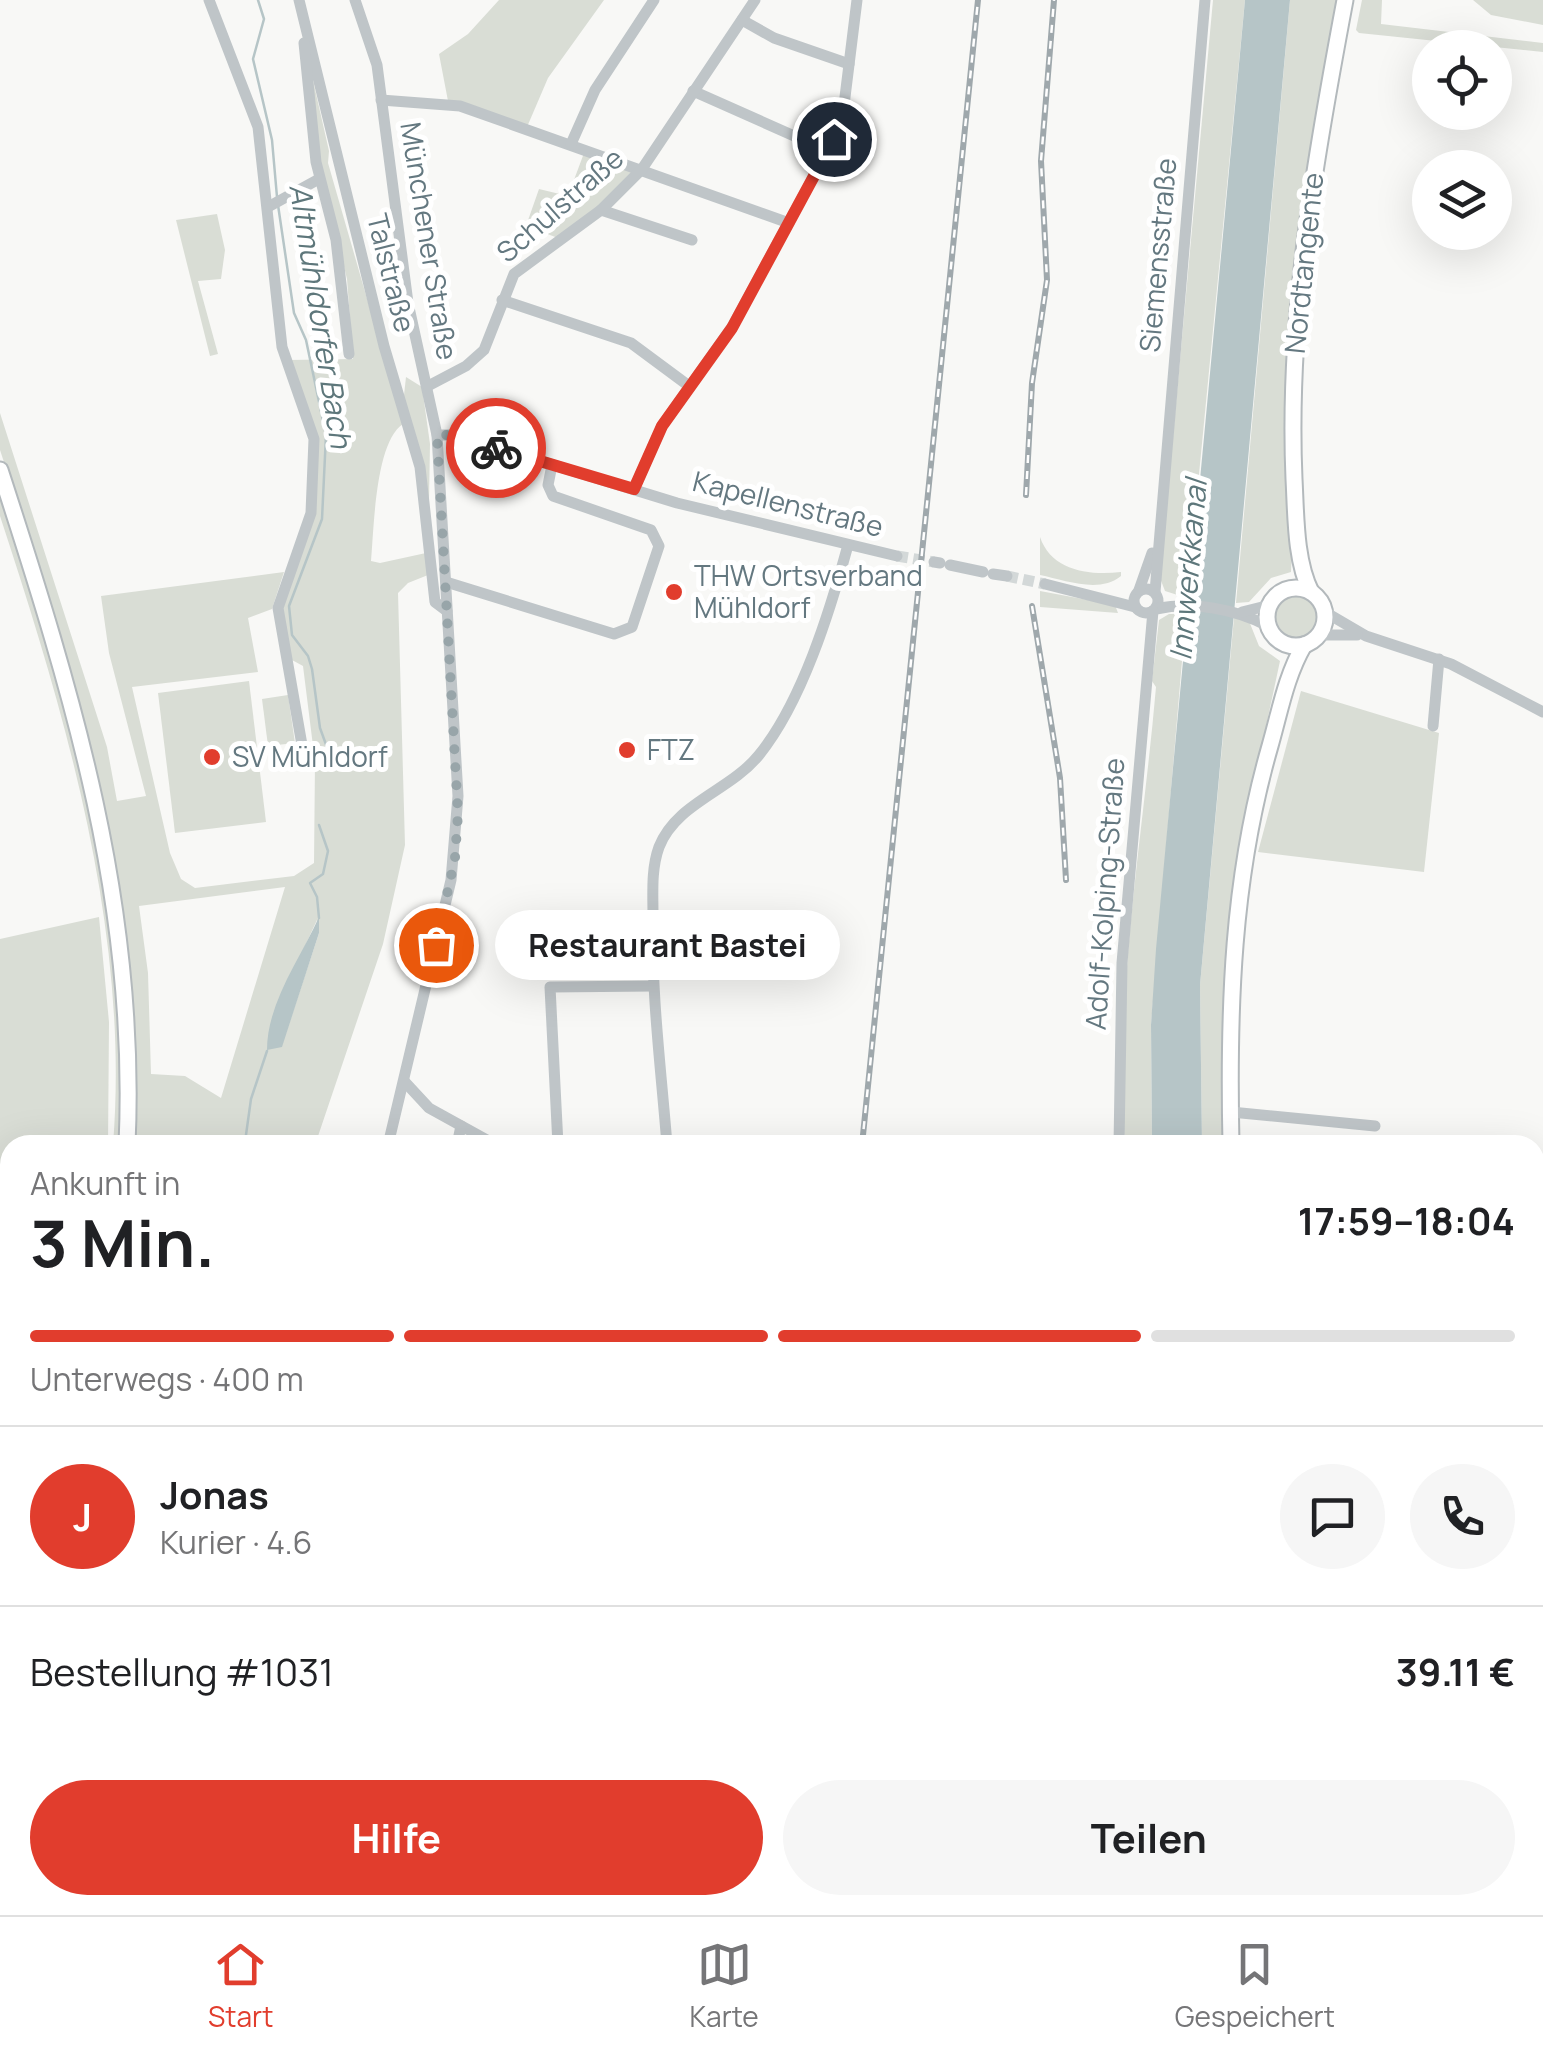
<!DOCTYPE html>
<html lang="de">
<head>
<meta charset="utf-8">
<style>
	body { margin:0; font-family:Manrope,sans-serif; background:#f6f6f6; color:#202124; height:100vh; display:flex; flex-direction:column; font-size:38px; white-space:nowrap }
	* { box-sizing:border-box; margin:0 }
	p { font-size:32px; color:#757577 }
	.icon { flex:none; width:55px; height:55px; fill:none; stroke:currentColor; stroke-width:2; stroke-linecap:round; stroke-linejoin:round }
	.map { position:relative; flex:1; overflow:hidden }
	.sheet { position:absolute; left:0px; top:1135px; width:1545px; height:780px; display:flex; flex-direction:column; background:#fff; border-radius:30px 30px 0 0; box-shadow:0 10px 40px #0002 }
	.sheet>* { flex:none }
	.tools { position:absolute; left:1412px; top:30px; display:grid; gap:20px }
	.tools a { display:grid; place-items:center; width:100px; height:100px; border-radius:50%; background:#fff; box-shadow:0 10px 40px #0002; font-size:50px }
	.pin { position:absolute; display:grid; place-items:center; width:85px; height:85px; color:#fff; margin:-42px; border:5px solid #fff; border-radius:50%; box-shadow:0 2px 10px #0007 }
	.courier { position:absolute; display:grid; place-items:center; width:100px; height:100px; margin:-50px; border:8px solid #e13d2d; border-radius:50%; background:#fff; color:#222; box-shadow:0 2px 12px #0007 }
	.bubble { position:absolute; height:70px; border-radius:35px; background:#fff; box-shadow:0 10px 40px #0002; font-size:32px; font-weight:700; line-height:70px; text-align:center }
	.overview em { font-style:normal; font-weight:700 }
	.overview div { display:flex; flex-direction:column-reverse }
	.overview { display:flex; align-items:center; justify-content:space-between; height:170px; padding:0 30px }
	h1 { font-size:65px; font-weight:700; line-height:75px }
	.bar { display:grid; grid-template-columns:repeat(4,1fr); gap:15px 10px; align-content:center; height:120px; padding:0 30px }
	.bar i { height:12px; border-radius:8px; background:#e0e0e0 }
	.bar .selected { background:#e13d2d }
	.bar p { grid-column:span 4 }
	.line { display:flex; align-items:center; gap:25px; padding:0 30px; border-top:2px solid #e0e0e0 }
	.line div { flex:1 }
	.round { display:grid; place-items:center; flex:none; width:105px; height:105px; border-radius:52px; background:#f6f6f6 }
	.button { display:flex; gap:20px; margin-top:auto; padding:20px 30px }
	.button a { flex:1; height:115px; border-radius:60px; background:#e13d2d; color:#fff; font-size:40px; font-weight:700; line-height:115px; text-align:center }
	.button a+a { background:#f6f6f6; color:#202124 }
	.tab-bar { display:flex; justify-content:space-around; align-items:center; height:140px; border-top:2px solid #e0e0e0; background:#fff; font-size:28px; color:#757577 }
	.tab-bar a { display:grid; justify-items:center; gap:5px }
	.tab-bar .selected { color:#e13d2d }
	.map>svg:first-child { display:block }
</style>
</head>
<body>
<div class="map">
<svg width="1543" height="1915" viewBox="0 0 1543 1915">
	<rect width="100%" height="100%" fill="#f8f8f6"/>
	<!-- green -->
	<g fill="#d9ddd5" fill-rule="evenodd">
		<path d="M499 0H604L548 78 527 127 448 101 439 54 468 34Z"/>
		<path d="M1213 0H1245L1187 598 1165 591 1160 578Z"/>
		<path d="M1290 0H1337L1308 166 1291 572 1271 578 1249 602 1236 603Z"/>
		<path d="M1362 0H1382L1381 24 1543 43V52L1359 33 1356 30Z"/>
		<path d="M1473 0H1543V25L1491 15Z"/>
		<path d="M307 54 329 151 328 163 403 424C375 442 374 529 371 561L380 563 426 553 428 575 408 583 398 593 405 845 383 944 315 1145H134C150 904 74 675 0 450V413L107 747 117 801 146 796 109 653 101 596 284 572 272 609 248 618 258 672 132 687 170 853 181 879 195 888 294 876 314 863 315 762 303 666 292 660 281 613 309 528 317 459 289 360 353 359 347 279 323 180ZM285 887 221 1098 185 1076 151 1074 148 973 139 906ZM317 920 319 933 286 1033 284 991Z"/>
		<path d="M584 153 629 168 632 174 600 207 558 238 526 226 539 189 568 196Z"/>
		<path d="M217 214 225 250 221 279 198 281 218 354 210 356 176 220Z"/>
		<path d="M406 377 422 387 430 444 429 501 403 404Z"/>
		<path d="M0 493C54 662 106 831 121 1008 125 1053 121 1100 121 1145H113C130 931 66 717 0 516Z"/>
		<path d="M1040 537C1051 570 1088 576 1121 572V576C1099 594 1065 580 1040 575Z"/>
		<path d="M1040 591 1115 605 1118 613 1040 607Z"/>
		<circle cx="1296" cy="617" r="23"/>
		<path d="M1169 614H1186L1151 1025 1152 1145H1125C1114 991 1143 838 1156 687L1152 681 1159 620Z"/>
		<path d="M1234 618 1249 621 1259 646 1280 661 1235 871 1223 1038 1226 1145H1202L1200 985Z"/>
		<path d="M249 681 266 822 175 833 158 693Z"/>
		<path d="M1301 691 1439 733 1424 872 1258 852Z"/>
		<path d="M288 695 295 743 268 746 262 699Z"/>
		<path d="M99 917 109 1022 108 1145H10V1612L0 1636V939Z"/>
		<path d="M1540 1218 1543 1483 1536 1488Z"/>
		<path d="M1543 1500V1749L1535 1748V1506Z"/>
		<path d="M10 1643V1751L0 1771V1666Z"/>
		<path d="M1081 1905H1264L1265 1915H1078Z"/>
	</g>
	<!-- water -->
	<g fill="#b6c5c7">
		<path d="M1245 0H1290L1200 985 1202 1145H1152L1151 1025 1156 949Z"/>
		<path d="M319 917V933L282 1047 267 1050C267 1003 300 959 319 917Z"/>
	</g>
	<g fill="none" stroke-linecap="round" stroke-linejoin="round">
		<!-- stream -->
		<g stroke="#b6c5c7" stroke-width="2.5">
			<path d="M258 0 264 19 253 59 272 140 277 197"/>
			<path d="M278 205 294 313 306 340 326 435 322 519 289 606 292 635 308 656 312 669 320 728 328 750"/>
			<path d="M319 918 317 897 310 883 323 874 328 851 319 825"/>
			<path d="M240 1145 245 1142 251 1099 267 1051"/>
			<path d="M0 1489 10 1491"/>
		</g>
		<!-- minor-tunnel -->
		<g stroke="#d3d8d8" stroke-width="11" stroke-dasharray="11 5.5" stroke-linecap="butt">
			<path d="M897 556 934 562"/>
			<path d="M1007 576 1045 584"/>
		</g>
		<defs>
			<g id="major">
				<path d="M0 470C73 695 138 906 127 1145"/>
				<circle cx="1296" cy="617" r="29"/>
				<path d="M1311 592C1295 560 1296 515 1294 479 1287 316 1315 159 1345 0"/>
				<path d="M1231 1145C1228 1008 1232 878 1270 746 1280 711 1286 676 1304 645"/>
				<path d="M0 1654 10 1630"/>
				<path d="M1377 1905 1378 1915"/>
			</g>
		</defs>
		<!-- major casing -->
		<use href="#major" stroke="#b3b9bc" stroke-width="19"/>
		<!-- minor -->
		<g stroke="#bfc5c8" stroke-width="11">
			<path d="M209 0 258 127 282 347 314 439 311 513 278 608 302 745"/>
			<path d="M299 0 384 346 420 467 435 602 447 611"/>
			<path d="M355 0 377 65 408 303 437 435 458 796 451 880 388 1145"/>
			<path d="M742 20 774 38 849 64"/>
			<path d="M304 43 316 162 336 240 349 354"/>
			<path d="M693 91 828 151"/>
			<path d="M381 100 460 106 789 223"/>
			<path d="M571 144 595 90 654 0"/>
			<path d="M268 207 319 179"/>
			<path d="M601 210 692 240"/>
			<path d="M502 300 631 343 689 386"/>
			<path d="M428 386 466 366 484 350 514 274 601 210 642 169 755 0"/>
			<path d="M437 435H456L677 503 897 556"/>
			<path d="M634 489 662 426 732 327 834 139 844 105 857 0"/>
			<path d="M934 562 940 563"/>
			<path d="M950 565 983 572"/>
			<path d="M993 574 1007 576"/>
			<path d="M446 582 614 634 632 627 659 546 651 530 553 496 548 485 552 465"/>
			<path d="M1045 584 1135 607"/>
			<circle cx="1146" cy="601" r="12"/>
			<path d="M1139 590 1152 553"/>
			<path d="M1155 592 1205 0"/>
			<path d="M1156 609C1193 601 1235 609 1268 626"/>
			<path d="M1242 612 1270 605"/>
			<path d="M1325 612 1366 636 1451 664 1543 712"/>
			<path d="M1319 635H1357"/>
			<path d="M1433 726 1439 659"/>
			<path d="M404 1081 429 1108 496 1145"/>
			<path d="M1231 1112 1375 1126"/>
			<path d="M457 1145 461 1126"/>
			<path d="M558 1145 550 987 652 986"/>
			<path d="M667 1145C661 1068 651 993 653 916 653 894 651 869 659 847 676 803 730 791 759 755 802 702 830 611 848 545"/>
			<path d="M1119 1145 1122 963 1153 611"/>
			<path d="M1535 1493 1543 1487"/>
			<path d="M1535 1760H1543"/>
			<path d="M59 1905 62 1915"/>
			<path d="M253 1905 255 1915"/>
			<path d="M1271 1905 1272 1915"/>
			<path d="M314 1915V1905"/>
			<path d="M484 1915 485 1905"/>
			<path d="M666 1915 667 1905"/>
			<path d="M1489 1915 1490 1905"/>
		</g>
		<!-- major -->
		<use href="#major" stroke="#fff" stroke-width="15"/>
		<defs>
			<g id="rail">
				<path d="M1026 495 1032 383 1047 280 1041 161 1054 0"/>
				<path d="M1032 606 1060 778 1066 880"/>
				<path d="M862 1145 978 0"/>
				<path d="M779 1915 780 1905"/>
				<path d="M800 1915 801 1905"/>
			</g>
		</defs>
		<!-- rail casing -->
		<use href="#rail" stroke="#9fa8ac" stroke-width="6"/>
		<!-- rail -->
		<use href="#rail" stroke="#fff" stroke-width="2.5" stroke-dasharray="8" stroke-linecap="butt"/>
	</g>
	<g fill="none" stroke-linecap="round" stroke-linejoin="round">
		<!-- done -->
		<path stroke="#98a5a9" stroke-width="10" stroke-dasharray="0 18" d="M436 945 455 858 458 814 437 435H456L496 448"/>
		<!-- route -->
		<path stroke="#e13d2d" stroke-width="12" d="M496 448 634 489 662 426 732 328 834 139"/>
	</g>
	<!-- markers -->
	<g fill="#e13d2d" stroke="#fff" stroke-width="4">
		<circle cx="674" cy="592" r="10"/>
		<circle cx="627" cy="750" r="10"/>
		<circle cx="212" cy="757" r="10"/>
	</g>
	<g text-anchor="middle" stroke-width="10" stroke-linejoin="round" paint-order="stroke">
		<!-- street labels -->
		<g font-size="28" fill="#647880" stroke="#fff">
			<text transform="translate(560 205) rotate(-41)" y="10">Schulstraße</text>
			<text transform="translate(429 241) rotate(81)" y="10">Münchener Straße</text>
			<text transform="translate(1158 255) rotate(-85)" y="10">Siemensstraße</text>
			<text transform="translate(1304 263) rotate(-84)" y="10">Nordtangente</text>
			<text transform="translate(391 273) rotate(76)" y="10">Talstraße</text>
			<text transform="translate(788 504) rotate(14)" y="10">Kapellenstraße</text>
			<text transform="translate(1105 894) rotate(-86)" y="10">Adolf-Kolping-Straße</text>
		</g>
		<!-- poi labels -->
		<g font-size="28" fill="#647880" stroke="#fff" text-anchor="start">
			<text x="694" y="586">THW Ortsverband<tspan x="694" dy="32">Mühldorf</tspan></text>
			<text x="647" y="760">FTZ</text>
			<text x="232" y="767">SV Mühldorf</text>
		</g>
		<!-- water labels -->
		<g font-size="30" font-style="italic" fill="#5e777b" stroke="#fff">
			<text transform="translate(320 316) rotate(81)" y="10">Altmühldorfer Bach</text>
			<text transform="translate(1189 570) rotate(-85)" y="10">Innwerkkanal</text>
		</g>
	</g>
</svg>
<div class="tools">
<a><svg class="icon" aria-label="locate" viewBox="0 0 24 24"><circle cx="12" cy="12" r="6"/><path d="M12 2v4M12 18v4M2 12h4M18 12h4"/></svg></a>
<a><svg class="icon" aria-label="layers" viewBox="0 0 24 24"><path d="M12 4l9 5-9 5-9-5zM3 14l9 5 9-5"/></svg></a>
</div>
<div class="pin" style="left:436px;top:945px;background:#ea580c"><svg class="icon" aria-label="bag" viewBox="0 0 24 24"><path d="M5 8h14l-1 12H6zM9 8a3 3 0 0 1 6 0"/></svg></div>
<div class="pin" style="left:834px;top:139px;background:#1f2937"><svg class="icon" aria-label="home" viewBox="0 0 24 24"><path d="M3 11l9-7 9 7M6 9v11h12V9"/></svg></div>
<div class="courier" style="left:496px;top:448px"><svg class="icon" aria-label="bike" viewBox="0 0 24 24"><circle cx="6" cy="16" r="4"/><circle cx="18" cy="16" r="4"/><path d="M6 16l4-8h5l3 8M10 8l3 8H6M13 5h3"/></svg></div>
<div class="bubble" style="left:495px;top:910px;width:345px">Restaurant Bastei</div>
<section class="sheet">
<div class="overview"><div><h1>3 Min.</h1><p>Ankunft in</p></div><em>17:59–18:04</em></div>
<div class="bar"><i class="selected"></i><i class="selected"></i><i class="selected"></i><i></i><p>Unterwegs · 400 m</p></div>
<div class="line" style="height:180px"><b class="round" style="background:#e13d2d;color:#fff">J</b><div><b>Jonas</b><p>Kurier · 4.6</p></div><a class="round"><svg class="icon" aria-label="chat" viewBox="0 0 24 24"><path d="M4 5h16v11H9l-5 4z"/></svg></a><a class="round"><svg class="icon" aria-label="phone" viewBox="0 0 24 24"><path d="M5 4h4l2 5-3 2q2 4 5 5l2-3 5 2v4C11 20 4 13 5 4z"/></svg></a></div>
<div class="line" style="height:130px"><div>Bestellung #1031</div><b>39.11 €</b></div>
<div class="button"><a>Hilfe</a><a>Teilen</a></div>
</section>
</div>
<nav class="tab-bar">
<a class="selected"><svg class="icon" aria-label="home" viewBox="0 0 24 24"><path d="M3 11l9-7 9 7M6 9v11h12V9"/></svg>Start</a>
<a><svg class="icon" aria-label="map" viewBox="0 0 24 24"><path d="M3 6l6-2 6 2 6-2v14l-6 2-6-2-6 2zM9 4v14M15 6v14"/></svg>Karte</a>
<a><svg class="icon" aria-label="saved" viewBox="0 0 24 24"><path d="M7 4h10v16l-5-4-5 4z"/></svg>Gespeichert</a>
</nav>
</body>
</html>
